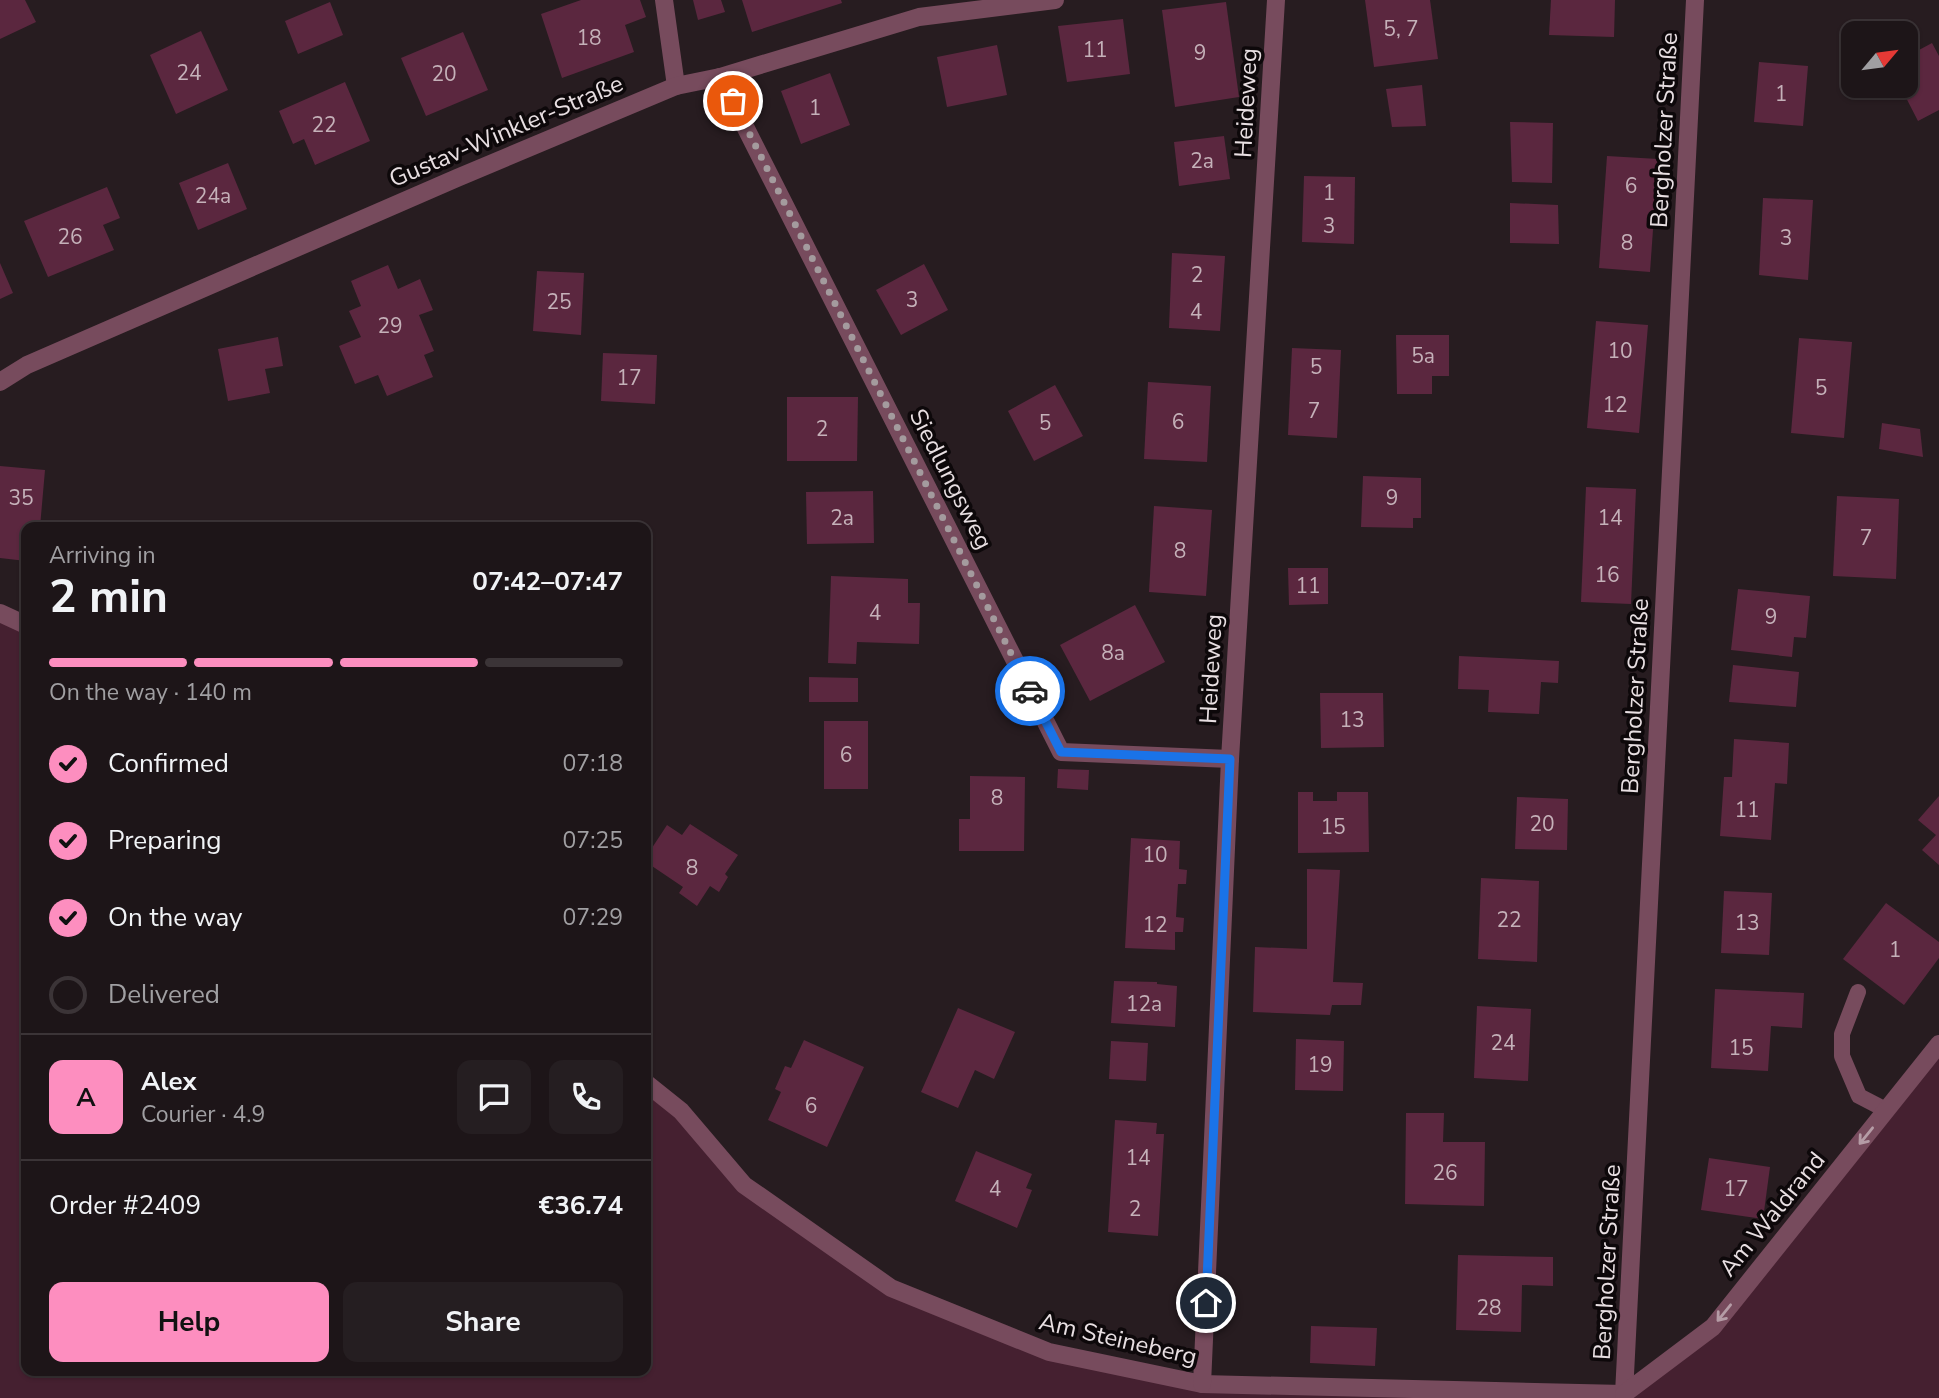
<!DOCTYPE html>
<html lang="en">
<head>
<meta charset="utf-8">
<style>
	body { margin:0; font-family:"Nunito Sans",sans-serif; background:#251e21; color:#f1f3f6; height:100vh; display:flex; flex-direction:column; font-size:26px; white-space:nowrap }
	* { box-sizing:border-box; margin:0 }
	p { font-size:23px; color:#a09fa2 }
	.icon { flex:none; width:38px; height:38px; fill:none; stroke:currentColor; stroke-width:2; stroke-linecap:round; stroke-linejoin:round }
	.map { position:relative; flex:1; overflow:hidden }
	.panel { position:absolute; left:21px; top:522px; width:630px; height:854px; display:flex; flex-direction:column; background:#1d1518; border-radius:14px; box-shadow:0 2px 5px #0004,0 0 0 2px #3b3437 }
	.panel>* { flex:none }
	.needle { width:46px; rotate:61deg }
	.fabs { position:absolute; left:1841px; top:21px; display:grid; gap:14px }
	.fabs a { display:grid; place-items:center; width:77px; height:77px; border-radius:14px; background:#1d1518; box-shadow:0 2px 5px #0004,0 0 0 2px #3b3437; font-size:35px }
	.pin { position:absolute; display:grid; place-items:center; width:60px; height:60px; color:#fff; margin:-30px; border:4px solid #fff; border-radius:50%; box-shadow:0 2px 7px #0007 }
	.courier { position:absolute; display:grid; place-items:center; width:70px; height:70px; margin:-35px; border:5px solid #1a73e8; border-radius:50%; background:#fff; color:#222; box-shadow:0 2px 9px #0007 }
	.overview em { font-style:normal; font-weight:700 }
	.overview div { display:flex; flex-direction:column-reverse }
	.overview { display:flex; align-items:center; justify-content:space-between; height:119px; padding:0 28px }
	h1 { font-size:46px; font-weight:700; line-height:52px }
	.bar { display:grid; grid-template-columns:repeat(4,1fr); gap:10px 7px; align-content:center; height:84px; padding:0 28px }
	.bar i { height:9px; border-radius:5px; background:#3b3437 }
	.bar .current { background:#fd8ebf }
	.bar p { grid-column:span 4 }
	.line { display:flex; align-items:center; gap:18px; padding:0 28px; border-top:2px solid #3b3437 }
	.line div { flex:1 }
	.round { display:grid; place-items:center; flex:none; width:74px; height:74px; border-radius:14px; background:#251e21 }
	ol { padding:0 28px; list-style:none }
	li { display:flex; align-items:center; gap:21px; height:77px }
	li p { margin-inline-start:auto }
	li .icon { padding:7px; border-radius:50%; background:#fd8ebf; color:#111; stroke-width:4 }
	li:last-child { color:#a09fa2 }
	li i { width:38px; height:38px; border:4px solid #3b3437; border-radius:50% }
	.primary-button { display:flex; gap:14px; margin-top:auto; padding:14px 28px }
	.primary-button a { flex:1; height:80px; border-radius:14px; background:#fd8ebf; color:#111; font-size:28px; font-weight:700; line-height:80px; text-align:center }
	.primary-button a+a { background:#251e21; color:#f1f3f6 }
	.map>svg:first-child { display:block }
</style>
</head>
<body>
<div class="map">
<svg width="1939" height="1398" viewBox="0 0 1939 1398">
	<rect width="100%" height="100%" fill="#271c20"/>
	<!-- green -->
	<path fill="#452030" d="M0 613 26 625V1370H646V1083L744 1185 891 1288 1049 1352 1202 1384 1624 1394 1713 1327 1939 1044V1398H0Z"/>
	<!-- building -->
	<g fill="#5b273f">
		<path d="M0 0H25L36 22 0 39Z"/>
		<path d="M581 0H640L646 17 625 25 634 52 562 78 541 14Z"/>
		<path d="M693 0H721L725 12 698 20Z"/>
		<path d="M742 0H841L842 3 752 32Z"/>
		<path d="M1365 0H1430L1438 59 1374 67Z"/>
		<path d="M1551 0H1615L1614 37 1549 35Z"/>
		<path d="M330 2 343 35 298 54 285 21Z"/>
		<path d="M1226 2 1239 97 1175 107 1162 10Z"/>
		<path d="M1123 19 1130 74 1067 82 1058 26Z"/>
		<path d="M201 31 228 90 176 114 150 55Z"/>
		<path d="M463 32 488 90 426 116 401 58Z"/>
		<path d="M1932 43 1939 56V110L1918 121 1900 86H1906V57Z"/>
		<path d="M997 45 1007 95 947 107 937 57Z"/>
		<path d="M1759 62 1808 66 1803 126 1754 122Z"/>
		<path d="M830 73 850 125 801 144 781 91Z"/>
		<path d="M345 82 370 141 315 165 304 139 293 144 279 111Z"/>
		<path d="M1422 85 1426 126 1392 127 1386 89Z"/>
		<path d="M1510 122 1553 123 1552 183 1512 182Z"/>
		<path d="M1224 136 1230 179 1179 186 1174 142Z"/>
		<path d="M1607 156 1658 159 1650 272 1599 268Z"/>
		<path d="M228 163 247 209 198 230 179 183Z"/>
		<path d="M1304 176 1355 177 1354 244 1302 242Z"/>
		<path d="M107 187 120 218 103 225 114 250 48 277 24 221Z"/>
		<path d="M1763 198 1813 200 1808 280 1759 275Z"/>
		<path d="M1510 203 1558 205 1559 244 1510 243Z"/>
		<path d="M1172 253 1225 256 1220 331 1169 328Z"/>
		<path d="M0 263 13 293 0 299Z"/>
		<path d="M924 264 948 310 901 335 876 290Z"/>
		<path d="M388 265 398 289 420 279 433 310 419 315 434 351 424 355 433 377 387 396 378 375 355 384 339 346 361 337 349 311 361 306 351 281Z"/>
		<path d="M537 271 584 273 581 335 533 331Z"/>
		<path d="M1596 321 1648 325 1639 433 1587 428Z"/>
		<path d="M1396 335H1449V376H1432V394H1397Z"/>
		<path d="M278 337 283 366 265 369 270 393 228 401 218 349Z"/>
		<path d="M1799 338 1852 342 1844 438 1791 433Z"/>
		<path d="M1292 348 1341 350 1337 438 1288 435Z"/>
		<path d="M603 353 657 355 655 404 601 401Z"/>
		<path d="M1148 382 1211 386 1207 462 1144 459Z"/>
		<path d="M1055 385 1083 436 1034 461 1008 411Z"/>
		<path d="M787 397H858L857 461H787Z"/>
		<path d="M1882 423 1920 429 1923 457 1879 449Z"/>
		<path d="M0 466 45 470 40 527H26V561L0 558Z"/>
		<path d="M1363 476 1421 478V518H1413V528L1361 527Z"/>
		<path d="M1586 487 1636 489 1631 604 1581 602Z"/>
		<path d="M873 491 874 543 807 544 806 492Z"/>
		<path d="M1837 496 1899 499 1896 579 1833 576Z"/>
		<path d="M1154 506 1212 510 1206 596 1149 592Z"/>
		<path d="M1288 568H1328V604L1289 605Z"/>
		<path d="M831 576 908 579V603H920L919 644 857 642 856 664 828 663Z"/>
		<path d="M1738 589 1810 596 1806 638 1794 637 1792 657 1731 650Z"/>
		<path d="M1135 605 1165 662 1090 701 1060 645Z"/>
		<path d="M1459 656 1559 661 1558 683 1541 682 1539 714 1488 712 1489 690 1458 689Z"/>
		<path d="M1733 665 1799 672 1796 707 1729 702Z"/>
		<path d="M809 677 858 678V702H809Z"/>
		<path d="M1320 693H1383L1384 747 1321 748Z"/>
		<rect x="824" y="721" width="44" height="68"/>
		<path d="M1734 739 1789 743 1787 784 1775 783 1771 840 1720 836 1724 777H1732Z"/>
		<path d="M1058 769 1089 770 1088 790 1057 788Z"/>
		<path d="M970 776 1025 777 1024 851H959V819H970Z"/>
		<path d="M1298 792H1313V801H1337V792H1368L1369 852 1298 853Z"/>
		<path d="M1939 796V865L1922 850 1936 835 1918 820Z"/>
		<path d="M1517 797 1568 799 1567 850 1515 849Z"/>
		<path d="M690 824 738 855 725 874 728 877 719 892 710 886 697 906 679 893 683 887 646 862V857L667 825 682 835Z"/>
		<path d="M1131 838 1180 841 1179 869 1187 870 1186 884H1178L1176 917 1184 918 1183 932H1175V950L1125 948Z"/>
		<path d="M1307 869 1340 870 1333 982 1363 983 1361 1005H1332L1330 1015 1253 1012 1255 947 1307 949Z"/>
		<path d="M1481 878 1539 881 1537 962 1478 959Z"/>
		<path d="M1724 891 1772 893 1769 955 1721 953Z"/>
		<path d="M1886 903 1939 942V958L1904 1005 1843 959Z"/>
		<path d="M1114 981 1157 982V984L1177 986 1175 1027 1111 1023Z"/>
		<path d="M1715 989 1804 993 1802 1028 1771 1026 1768 1071 1711 1068Z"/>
		<path d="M1477 1006 1531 1009 1528 1081 1474 1078Z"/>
		<path d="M958 1008 1015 1032 994 1079 975 1070 958 1108 921 1092Z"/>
		<path d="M1296 1039 1344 1041 1343 1091 1295 1090Z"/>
		<path d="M804 1040 864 1067 827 1147 768 1120 781 1092 775 1089 785 1066 791 1068Z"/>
		<path d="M1111 1041 1148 1043 1146 1081 1109 1079Z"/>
		<path d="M1406 1113H1444L1443 1142H1485L1484 1206 1405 1204Z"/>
		<path d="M1115 1120 1157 1123 1156 1134H1164L1158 1236 1108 1232Z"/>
		<path d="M976 1151 1032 1174 1026 1188 1032 1190 1017 1228 955 1201Z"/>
		<path d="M1709 1158 1770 1167 1763 1219 1701 1210Z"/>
		<path d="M1458 1255 1553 1257V1286L1522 1285 1521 1332 1456 1330Z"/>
		<path d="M1311 1326 1377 1328 1375 1366 1310 1363Z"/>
	</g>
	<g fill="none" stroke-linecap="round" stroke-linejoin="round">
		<!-- service -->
		<path stroke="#774b5d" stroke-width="16" d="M1858 992 1842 1034V1056L1859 1096 1886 1110"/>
		<!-- minor -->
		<g stroke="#774b5d" stroke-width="18">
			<path d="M664 0 676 86"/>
			<path d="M720 77 1061 752 1230 759"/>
			<path d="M0 382 27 365 457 178 676 86 720 77 919 17 1055 0"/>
			<path d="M0 613 26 625"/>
			<path d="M646 1083 681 1111 744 1185 891 1288 1049 1352 1202 1384 1624 1394"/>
			<path d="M1202 1384 1230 759 1276 0"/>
			<path d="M1624 1394 1695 0"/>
			<path d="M1624 1394 1713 1327 1939 1044"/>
		</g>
	</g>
	<!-- one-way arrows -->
	<defs><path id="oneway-shaft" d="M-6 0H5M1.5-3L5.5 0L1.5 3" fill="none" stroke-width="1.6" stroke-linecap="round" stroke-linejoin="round" transform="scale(1.75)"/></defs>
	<g stroke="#b59ca6">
		<use href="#oneway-shaft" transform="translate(1866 1136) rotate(129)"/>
		<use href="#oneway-shaft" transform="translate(1724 1313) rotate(129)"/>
	</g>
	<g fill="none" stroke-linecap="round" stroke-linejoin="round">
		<!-- done -->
		<path stroke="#a49b9e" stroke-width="7" stroke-dasharray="0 12.6" d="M733 101 1030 691"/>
		<!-- route -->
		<path stroke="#1a73e8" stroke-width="9" d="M1030 691 1061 752 1230 759 1206 1303"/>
	</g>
	<g text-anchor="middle" stroke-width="7" stroke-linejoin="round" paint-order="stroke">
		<!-- number labels -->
		<g font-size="21" fill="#c5b1b9">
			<text x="1401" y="36">5, 7</text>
			<text x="589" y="45">18</text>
			<text x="1095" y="57">11</text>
			<text x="1200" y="60">9</text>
			<text x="189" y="80">24</text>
			<text x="444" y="81">20</text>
			<text x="1781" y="101">1</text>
			<text x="815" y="115">1</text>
			<text x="324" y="132">22</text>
			<text x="1202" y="168">2a</text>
			<text x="1631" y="193">6</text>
			<text x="1329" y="200">1</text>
			<text x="213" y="203">24a</text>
			<text x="1329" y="233">3</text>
			<text x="70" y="244">26</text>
			<text x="1786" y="245">3</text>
			<text x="1627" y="250">8</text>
			<text x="1197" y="282">2</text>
			<text x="912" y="307">3</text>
			<text x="559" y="309">25</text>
			<text x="1196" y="319">4</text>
			<text x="390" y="333">29</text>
			<text x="1620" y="358">10</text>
			<text x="1423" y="363">5a</text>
			<text x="1316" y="374">5</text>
			<text x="629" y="385">17</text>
			<text x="1821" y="395">5</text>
			<text x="1615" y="412">12</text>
			<text x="1314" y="418">7</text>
			<text x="1178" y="429">6</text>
			<text x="1045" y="430">5</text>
			<text x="822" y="436">2</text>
			<text x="21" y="505">35</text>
			<text x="1392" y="505">9</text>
			<text x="842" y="525">2a</text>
			<text x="1610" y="525">14</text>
			<text x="1866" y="545">7</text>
			<text x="1180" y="558">8</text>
			<text x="1607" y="582">16</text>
			<text x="1308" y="593">11</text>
			<text x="875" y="620">4</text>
			<text x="1771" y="624">9</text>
			<text x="1113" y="660">8a</text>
			<text x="1352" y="727">13</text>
			<text x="846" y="762">6</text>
			<text x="997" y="805">8</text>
			<text x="1747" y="817">11</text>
			<text x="1542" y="831">20</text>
			<text x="1333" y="834">15</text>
			<text x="1155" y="862">10</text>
			<text x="692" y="875">8</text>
			<text x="1509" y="927">22</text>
			<text x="1747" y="930">13</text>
			<text x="1155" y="932">12</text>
			<text x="1895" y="957">1</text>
			<text x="1144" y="1011">12a</text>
			<text x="1503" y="1050">24</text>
			<text x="1741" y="1055">15</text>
			<text x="1320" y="1072">19</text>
			<text x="811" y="1113">6</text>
			<text x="1138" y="1165">14</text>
			<text x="1445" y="1180">26</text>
			<text x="995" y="1196">4</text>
			<text x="1736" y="1196">17</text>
			<text x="1135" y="1216">2</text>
			<text x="1489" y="1315">28</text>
		</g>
		<!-- street labels -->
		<g font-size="24" fill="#e8dfe2" stroke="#0d080a">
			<text transform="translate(1246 103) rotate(-87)" y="8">Heideweg</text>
			<text transform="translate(1664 130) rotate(-87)" y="8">Bergholzer Straße</text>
			<text transform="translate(506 131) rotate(-23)" y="8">Gustav-Winkler-Straße</text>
			<text transform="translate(951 479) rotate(63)" y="8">Siedlungsweg</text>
			<text transform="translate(1211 669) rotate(-87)" y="8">Heideweg</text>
			<text transform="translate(1635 696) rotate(-87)" y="8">Bergholzer Straße</text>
			<text transform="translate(1772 1214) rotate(-51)" y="8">Am Waldrand</text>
			<text transform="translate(1607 1262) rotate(-87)" y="8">Bergholzer Straße</text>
			<text transform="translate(1118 1339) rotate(13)" y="8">Am Steineberg</text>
		</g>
	</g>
</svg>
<div class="fabs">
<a><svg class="needle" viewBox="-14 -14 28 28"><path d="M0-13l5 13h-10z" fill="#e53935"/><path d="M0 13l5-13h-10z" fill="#a09fa2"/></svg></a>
</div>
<div class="pin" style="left:733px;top:101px;background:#ea580c"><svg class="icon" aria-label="bag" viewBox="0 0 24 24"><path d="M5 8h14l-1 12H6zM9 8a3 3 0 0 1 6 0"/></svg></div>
<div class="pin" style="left:1206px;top:1303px;background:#1f2937"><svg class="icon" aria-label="home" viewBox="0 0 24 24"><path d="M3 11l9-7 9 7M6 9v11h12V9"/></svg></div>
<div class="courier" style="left:1030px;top:691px"><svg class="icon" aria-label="car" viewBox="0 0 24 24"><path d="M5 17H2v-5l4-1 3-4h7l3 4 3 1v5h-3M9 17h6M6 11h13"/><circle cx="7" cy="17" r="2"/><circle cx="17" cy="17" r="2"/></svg></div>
<section class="panel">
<div class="overview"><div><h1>2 min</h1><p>Arriving in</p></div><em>07:42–07:47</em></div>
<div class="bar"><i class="current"></i><i class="current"></i><i class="current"></i><i></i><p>On the way · 140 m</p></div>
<ol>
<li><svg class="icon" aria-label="check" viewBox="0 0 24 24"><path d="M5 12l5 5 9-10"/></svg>Confirmed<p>07:18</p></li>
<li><svg class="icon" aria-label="check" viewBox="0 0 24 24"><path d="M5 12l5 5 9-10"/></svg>Preparing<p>07:25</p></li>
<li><svg class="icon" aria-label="check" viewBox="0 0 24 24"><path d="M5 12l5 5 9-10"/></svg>On the way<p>07:29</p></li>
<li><i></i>Delivered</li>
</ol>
<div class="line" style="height:126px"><b class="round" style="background:#fd8ebf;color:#111">A</b><div><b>Alex</b><p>Courier · 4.9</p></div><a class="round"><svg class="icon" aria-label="chat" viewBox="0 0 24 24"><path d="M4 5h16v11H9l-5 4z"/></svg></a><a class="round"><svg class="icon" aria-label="phone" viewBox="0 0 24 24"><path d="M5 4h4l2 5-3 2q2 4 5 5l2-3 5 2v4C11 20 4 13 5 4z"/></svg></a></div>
<div class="line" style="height:91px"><div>Order #2409</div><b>€36.74</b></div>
<div class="primary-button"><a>Help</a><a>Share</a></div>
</section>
</div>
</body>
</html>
